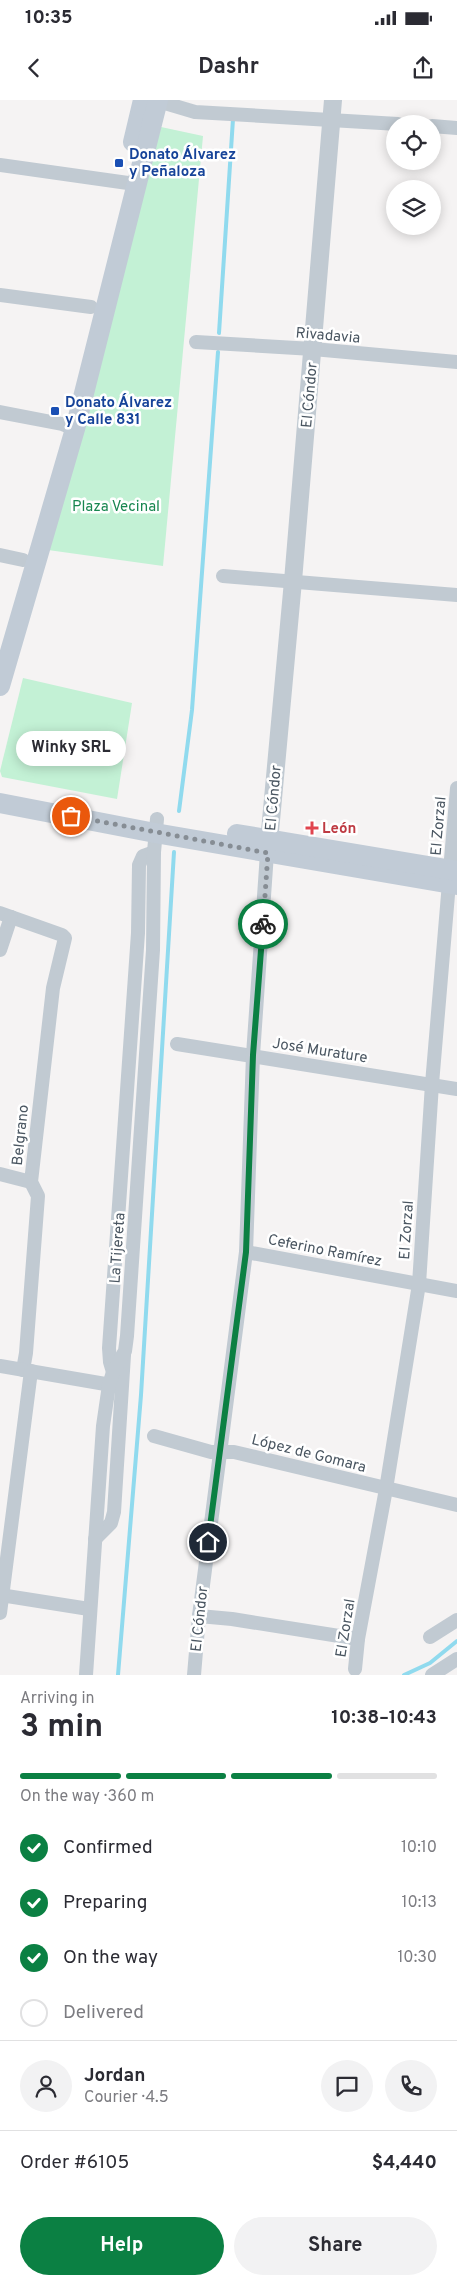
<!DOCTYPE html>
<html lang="en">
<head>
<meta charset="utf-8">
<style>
	body { margin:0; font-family:Overpass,sans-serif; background:#f2f2f3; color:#2b2b33; height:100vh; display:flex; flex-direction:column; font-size:19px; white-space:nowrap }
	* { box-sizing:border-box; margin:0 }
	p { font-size:16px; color:#7c7c81 }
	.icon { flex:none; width:28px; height:28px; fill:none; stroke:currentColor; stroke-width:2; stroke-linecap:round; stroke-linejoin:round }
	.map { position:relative; height:1575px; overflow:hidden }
	.panel { display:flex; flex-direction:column; background:#fff; flex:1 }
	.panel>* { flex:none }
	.fabs { position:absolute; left:386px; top:15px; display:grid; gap:10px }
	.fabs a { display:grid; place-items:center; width:55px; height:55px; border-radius:50%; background:#fff; box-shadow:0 2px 12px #0003; font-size:25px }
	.pin { position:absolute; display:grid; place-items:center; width:42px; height:42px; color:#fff; margin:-21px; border:2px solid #fff; border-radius:50%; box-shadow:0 1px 5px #0007 }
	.courier { position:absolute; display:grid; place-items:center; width:50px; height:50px; margin:-25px; border:4px solid #0b8043; border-radius:50%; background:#fff; color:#222; box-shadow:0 1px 6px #0007 }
	.bubble { position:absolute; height:35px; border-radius:18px; background:#fff; box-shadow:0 2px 12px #0003; font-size:16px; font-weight:700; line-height:35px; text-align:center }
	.headline em { font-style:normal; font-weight:700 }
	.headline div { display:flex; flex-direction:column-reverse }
	.headline { display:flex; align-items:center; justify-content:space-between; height:85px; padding:0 20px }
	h1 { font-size:32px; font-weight:700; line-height:38px }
	.bar { display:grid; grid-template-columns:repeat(4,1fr); gap:8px 5px; align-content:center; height:60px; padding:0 20px }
	.bar i { height:6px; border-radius:4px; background:#e1e1e2 }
	.bar .on { background:#0b8043 }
	.bar p { grid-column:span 4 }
	.line { display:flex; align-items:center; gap:12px; padding:0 20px; border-top:1px solid #e1e1e2 }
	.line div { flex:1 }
	.round { display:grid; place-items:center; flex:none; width:52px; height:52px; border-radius:26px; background:#f2f2f3 }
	ol { padding:0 20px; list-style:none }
	li { display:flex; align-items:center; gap:15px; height:55px }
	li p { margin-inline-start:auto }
	li .icon { padding:5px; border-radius:50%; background:#0b8043; color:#fff; stroke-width:4 }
	li:last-child { color:#7c7c81 }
	li i { width:28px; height:28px; border:2px solid #e1e1e2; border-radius:50% }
	.button { display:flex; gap:10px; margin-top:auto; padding:10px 20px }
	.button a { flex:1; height:58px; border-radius:30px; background:#0b8043; color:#fff; font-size:20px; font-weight:700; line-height:58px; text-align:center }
	.button a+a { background:#f2f2f3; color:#2b2b33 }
	.status { display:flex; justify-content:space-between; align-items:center; height:35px; padding:0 25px; background:#fff; direction:ltr }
	.status svg { height:14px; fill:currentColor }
	header { display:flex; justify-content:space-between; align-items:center; height:65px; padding:0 20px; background:#fff; font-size:22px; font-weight:700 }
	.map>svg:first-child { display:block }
</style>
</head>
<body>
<div class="status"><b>10:35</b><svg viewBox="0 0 49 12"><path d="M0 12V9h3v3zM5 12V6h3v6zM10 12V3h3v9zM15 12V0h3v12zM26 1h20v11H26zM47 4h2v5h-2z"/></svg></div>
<header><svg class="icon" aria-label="back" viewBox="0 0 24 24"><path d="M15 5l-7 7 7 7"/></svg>Dashr<svg class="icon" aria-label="share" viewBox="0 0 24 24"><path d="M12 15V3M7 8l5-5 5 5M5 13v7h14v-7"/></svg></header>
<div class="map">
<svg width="457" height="1575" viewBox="0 0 457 1575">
	<rect width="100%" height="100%" fill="#f5f3f3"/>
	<!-- green -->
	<g fill="#c3f1d5">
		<path d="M161 27 203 36 163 466 48 450Z"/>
		<path d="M23 578 132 603 117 699 2 677 0 671Z"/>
	</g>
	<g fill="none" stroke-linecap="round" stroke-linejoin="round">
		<!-- stream -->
		<g stroke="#90daee" stroke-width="4">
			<path d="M219 233 233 19"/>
			<path d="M179 711 192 610 218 252"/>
			<path d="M118 1575 141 1295 174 752"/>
			<path d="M404 1575 430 1563 457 1541"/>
		</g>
		<!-- minor -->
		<g stroke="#c1cad2" stroke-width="14">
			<path d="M158 1 195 12 398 24"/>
			<path d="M432 26 457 28"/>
			<path d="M0 65 135 84"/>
			<path d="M0 195 91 207"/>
			<path d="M196 242 313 249 457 262"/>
			<path d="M0 312 62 324 75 329"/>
			<path d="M0 455 23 460"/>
			<path d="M223 476 457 495"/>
			<path d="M0 813 62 835 65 838 53 888 31 1082 38 1096 26 1253 23 1270"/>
			<path d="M0 850 11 817"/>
			<path d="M177 944 457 989"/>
			<path d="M0 1074 31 1082"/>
			<path d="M246 1152 457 1191"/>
			<path d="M0 1266 117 1286"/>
			<path d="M113 1272 110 1262 109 1248 138 833 139 765 143 756 154 752"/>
			<path d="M154 1336 211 1352H234L457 1405"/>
			<path d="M95 1439 111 1423 114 1412 124 1255"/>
			<path d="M0 1495 89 1509"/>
			<path d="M0 1513 31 1271"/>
			<path d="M199 1516 232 1519 358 1539"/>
			<path d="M430 1537 457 1520"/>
			<path d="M355 1569 358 1539 386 1389 419 1184 432 984 457 688"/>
			<path d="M86 1575 103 1326 109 1285 113 1272 125 1251 127 1236 153 850 154 752 157 719"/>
			<path d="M194 1575 199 1516 246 1152 253 955 267 753"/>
			<path d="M432 1575 457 1559"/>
		</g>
		<!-- tertiary -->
		<path stroke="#c1cad2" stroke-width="18" d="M268 753 293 481 333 0"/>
		<!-- secondary -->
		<g stroke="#c1cbd6" stroke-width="20">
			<path d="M133 42 143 0"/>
			<path d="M0 586 75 329 158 0"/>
			<path d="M0 703 155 733 457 785"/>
			<path d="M237 734 457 771"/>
		</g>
	</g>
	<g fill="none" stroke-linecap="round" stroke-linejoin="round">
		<!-- done -->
		<path stroke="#868d94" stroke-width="5" stroke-dasharray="0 9" d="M71 716 268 753 263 824"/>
		<!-- route -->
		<path stroke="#0b8043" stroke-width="6" d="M208 1442 246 1152 253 955 263 824"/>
	</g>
	<!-- markers -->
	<g fill="#1a4fb4" stroke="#fff" stroke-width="2">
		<rect x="114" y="58" width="10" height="10" rx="2.5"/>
		<rect x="50" y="306" width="10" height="10" rx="2.5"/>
	</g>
	<path fill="#e0444e" stroke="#fff" stroke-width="2" d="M309.5 720.5h5v5h5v5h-5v5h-5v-5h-5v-5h5z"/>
	<g text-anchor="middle" stroke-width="5" stroke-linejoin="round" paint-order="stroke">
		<!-- transit labels -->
		<g font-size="15" font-weight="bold" fill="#164399" stroke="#fff" text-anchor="start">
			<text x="129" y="59">Donato Álvarez<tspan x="129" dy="17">y Peñaloza</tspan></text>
			<text x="65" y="307">Donato Álvarez<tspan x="65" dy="17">y Calle 831</tspan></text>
		</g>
		<!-- street labels -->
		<g font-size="15" fill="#4a5661" stroke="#fff">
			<text transform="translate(328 235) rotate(5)" y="5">Rivadavia</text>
			<text transform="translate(309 295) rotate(-85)" y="5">El Cóndor</text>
			<text transform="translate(273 698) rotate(-85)" y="5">El Cóndor</text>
			<text transform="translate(438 726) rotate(-85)" y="5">El Zorzal</text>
			<text transform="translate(320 950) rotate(9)" y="5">José Murature</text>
			<text transform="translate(20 1035) rotate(-84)" y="5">Belgrano</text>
			<text transform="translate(406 1130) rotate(-86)" y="5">El Zorzal</text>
			<text transform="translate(117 1148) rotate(-86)" y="5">La Tijereta</text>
			<text transform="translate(325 1150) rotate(11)" y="5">Ceferino Ramírez</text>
			<text transform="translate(309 1353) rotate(14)" y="5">López de Gomara</text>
			<text transform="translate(199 1519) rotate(-84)" y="5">El Cóndor</text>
			<text transform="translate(345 1528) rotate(-81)" y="5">El Zorzal</text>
		</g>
		<!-- park labels -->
		<g font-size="15" fill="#17864f" stroke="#fff">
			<text x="116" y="411">Plaza Vecinal</text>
		</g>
		<!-- health labels -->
		<g font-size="15" font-weight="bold" fill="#be3a42" stroke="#fff" text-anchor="start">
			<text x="322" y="733">León</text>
		</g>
	</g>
</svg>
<div class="fabs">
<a><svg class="icon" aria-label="locate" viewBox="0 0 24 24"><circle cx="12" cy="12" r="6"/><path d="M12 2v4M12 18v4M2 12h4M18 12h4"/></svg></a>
<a><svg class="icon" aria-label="layers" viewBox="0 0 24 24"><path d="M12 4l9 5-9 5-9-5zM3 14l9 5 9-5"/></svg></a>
</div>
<div class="pin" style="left:71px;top:716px;background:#ea580c"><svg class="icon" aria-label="bag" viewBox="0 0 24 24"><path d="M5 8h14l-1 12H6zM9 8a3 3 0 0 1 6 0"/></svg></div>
<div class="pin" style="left:208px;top:1442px;background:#1f2937"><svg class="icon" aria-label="home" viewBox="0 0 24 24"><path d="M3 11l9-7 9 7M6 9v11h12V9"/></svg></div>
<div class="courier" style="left:263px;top:824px"><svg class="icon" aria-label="bike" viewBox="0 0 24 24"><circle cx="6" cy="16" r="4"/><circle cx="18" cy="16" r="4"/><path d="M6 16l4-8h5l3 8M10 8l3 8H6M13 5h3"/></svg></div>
<div class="bubble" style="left:16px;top:631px;width:110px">Winky SRL</div>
</div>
<section class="panel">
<div class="headline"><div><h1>3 min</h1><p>Arriving in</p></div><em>10:38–10:43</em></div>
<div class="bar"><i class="on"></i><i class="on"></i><i class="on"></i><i></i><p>On the way · 360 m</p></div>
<ol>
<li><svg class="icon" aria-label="check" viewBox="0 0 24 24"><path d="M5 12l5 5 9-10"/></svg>Confirmed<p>10:10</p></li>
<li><svg class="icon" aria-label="check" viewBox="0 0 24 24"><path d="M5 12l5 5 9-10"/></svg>Preparing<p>10:13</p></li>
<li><svg class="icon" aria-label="check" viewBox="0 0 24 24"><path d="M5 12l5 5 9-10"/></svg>On the way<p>10:30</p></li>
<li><i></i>Delivered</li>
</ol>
<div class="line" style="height:90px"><a class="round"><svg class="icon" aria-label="person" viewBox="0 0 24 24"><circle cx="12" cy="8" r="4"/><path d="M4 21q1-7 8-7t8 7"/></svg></a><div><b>Jordan</b><p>Courier · 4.5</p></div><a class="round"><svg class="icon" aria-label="chat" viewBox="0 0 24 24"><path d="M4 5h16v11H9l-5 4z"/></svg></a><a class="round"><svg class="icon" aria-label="phone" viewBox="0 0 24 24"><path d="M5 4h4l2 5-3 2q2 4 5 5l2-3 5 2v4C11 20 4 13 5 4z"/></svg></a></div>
<div class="line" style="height:65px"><div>Order #6105</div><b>$4,440</b></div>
<div class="button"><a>Help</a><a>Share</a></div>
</section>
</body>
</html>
